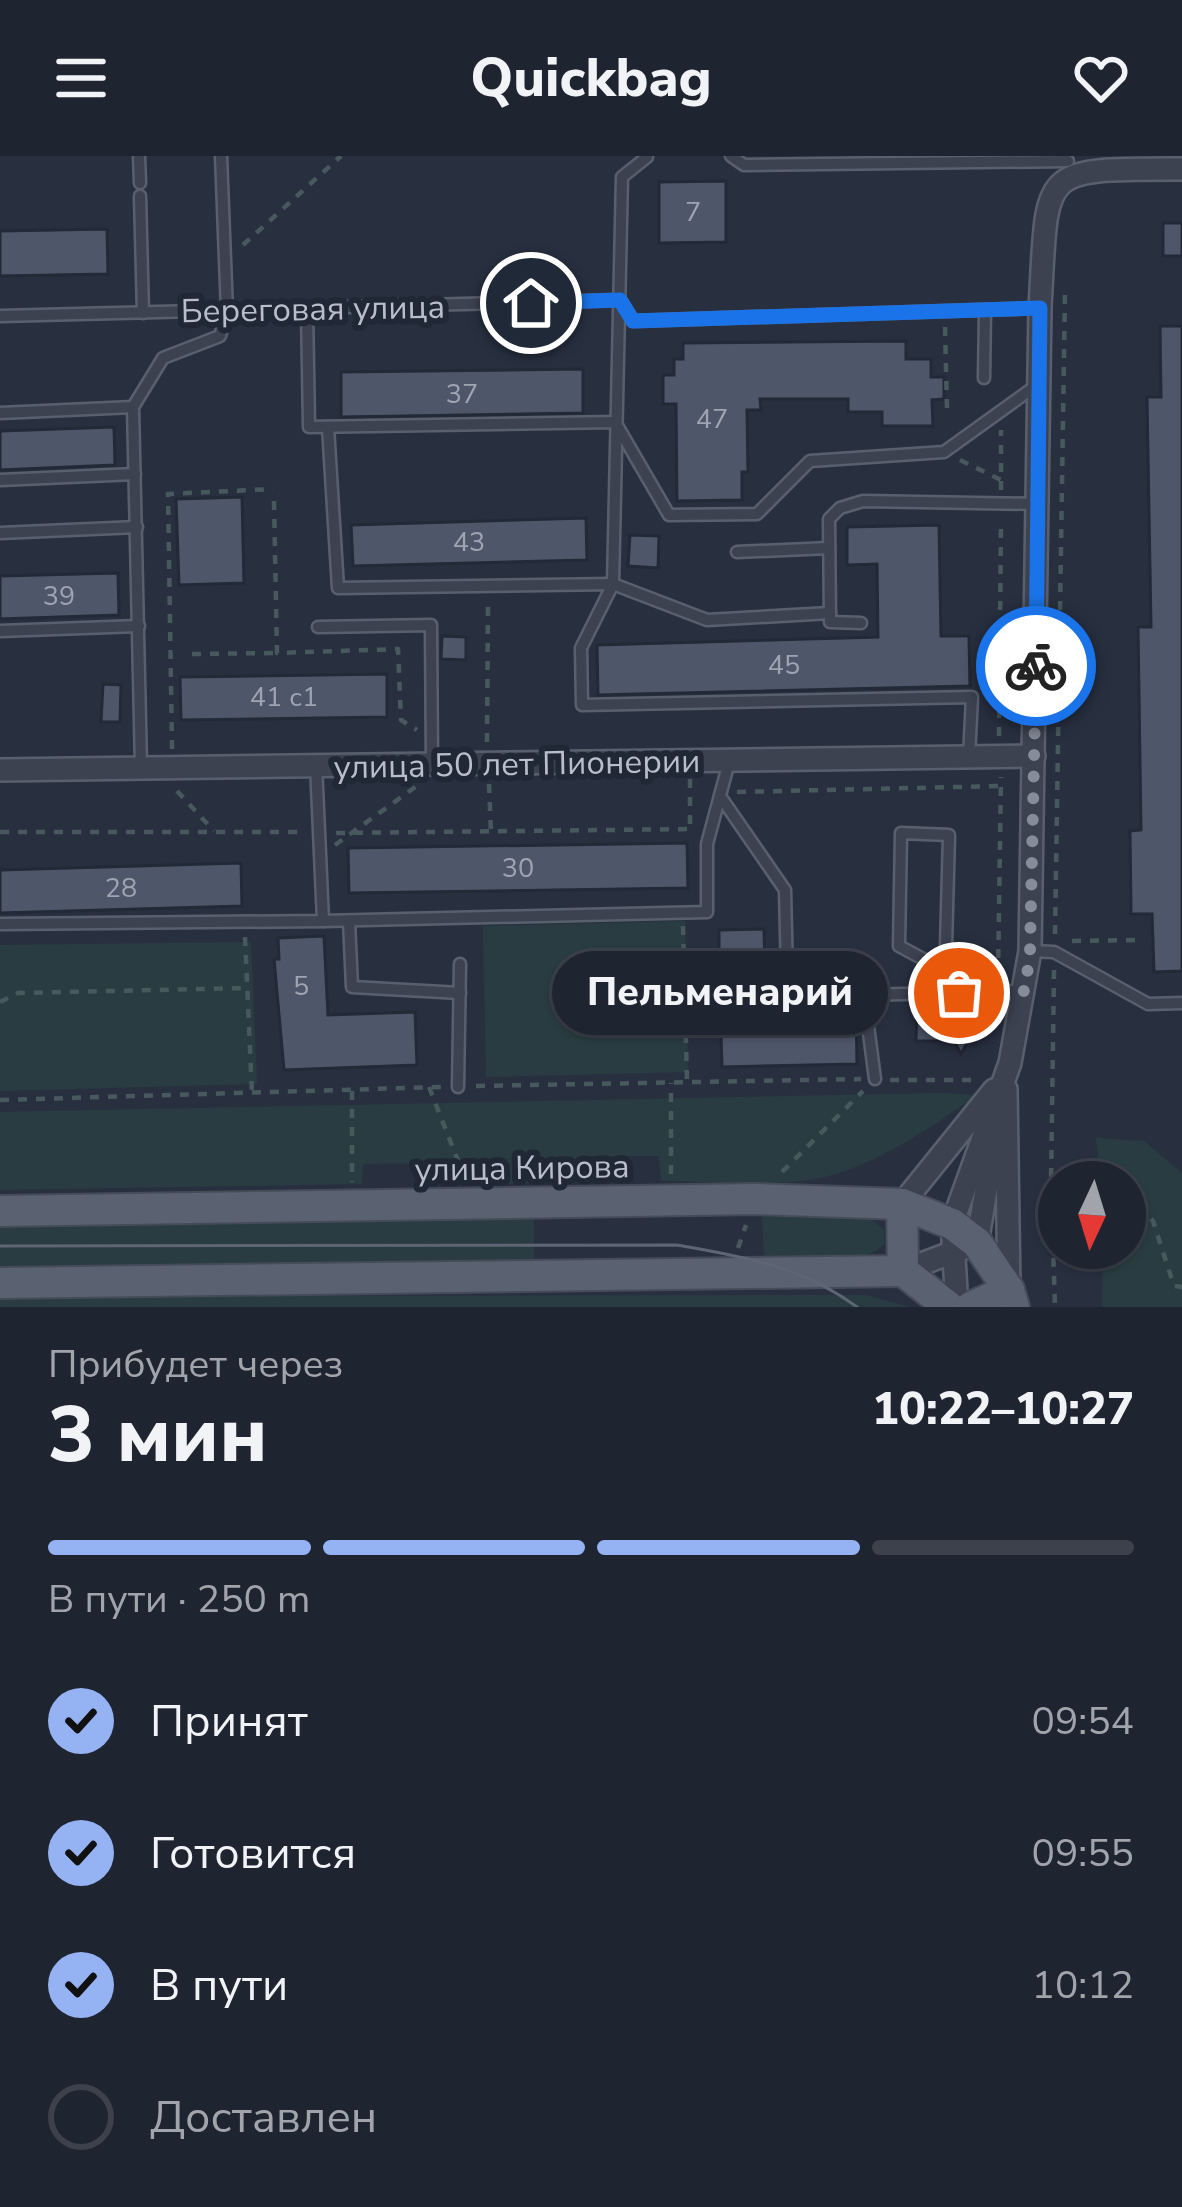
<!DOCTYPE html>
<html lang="ru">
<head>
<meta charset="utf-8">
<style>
	body { margin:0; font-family:"Nunito Sans",sans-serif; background:#262c38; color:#f1f3f6; height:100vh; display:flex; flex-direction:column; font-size:45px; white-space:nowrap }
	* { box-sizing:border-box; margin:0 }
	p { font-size:39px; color:#a1a4ab }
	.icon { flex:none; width:66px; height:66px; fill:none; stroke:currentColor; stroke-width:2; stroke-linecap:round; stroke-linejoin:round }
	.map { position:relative; height:1151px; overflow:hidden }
	.sheet { display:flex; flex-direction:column; background:#1e2430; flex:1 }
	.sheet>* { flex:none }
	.needle { width:78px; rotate:184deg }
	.controls { position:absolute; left:1038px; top:1005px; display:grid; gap:24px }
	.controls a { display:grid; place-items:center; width:108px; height:108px; border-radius:50%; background:#1e2430; box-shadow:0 3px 9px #0004,0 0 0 3px #3c414c; font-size:60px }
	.pin { position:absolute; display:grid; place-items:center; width:102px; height:102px; color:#fff; margin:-51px; border:6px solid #fff; border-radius:50%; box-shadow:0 3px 12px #0007 }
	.courier { position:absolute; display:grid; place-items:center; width:120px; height:120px; margin:-60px; border:9px solid #1a73e8; border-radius:50%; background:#fff; color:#222; box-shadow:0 3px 15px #0007 }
	.bubble { position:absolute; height:84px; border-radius:42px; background:#1e2430; box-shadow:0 3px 9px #0004,0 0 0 3px #3c414c; font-size:39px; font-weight:800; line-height:84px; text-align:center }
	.headline em { font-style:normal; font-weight:800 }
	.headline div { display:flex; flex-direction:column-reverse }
	.headline { display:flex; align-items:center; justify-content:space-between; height:204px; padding:0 48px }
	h1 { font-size:78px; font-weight:800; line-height:90px }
	.bar { display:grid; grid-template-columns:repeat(4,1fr); gap:18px 12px; align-content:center; height:144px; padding:0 48px }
	.bar i { height:15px; border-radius:9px; background:#3c414c }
	.bar .active { background:#95b2f2 }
	.bar p { grid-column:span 4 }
	ol { padding:0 48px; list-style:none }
	li { display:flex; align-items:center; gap:36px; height:132px }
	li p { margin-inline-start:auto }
	li .icon { padding:12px; border-radius:50%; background:#95b2f2; color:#111; stroke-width:4 }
	li:last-child { color:#a1a4ab }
	li i { width:66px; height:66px; border:6px solid #3c414c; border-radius:50% }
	header { display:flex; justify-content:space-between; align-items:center; height:156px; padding:0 48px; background:#1e2430; font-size:54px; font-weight:800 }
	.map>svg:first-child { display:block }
</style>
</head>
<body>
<header><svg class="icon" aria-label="menu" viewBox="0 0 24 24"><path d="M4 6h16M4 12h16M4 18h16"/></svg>Quickbag<svg class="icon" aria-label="heart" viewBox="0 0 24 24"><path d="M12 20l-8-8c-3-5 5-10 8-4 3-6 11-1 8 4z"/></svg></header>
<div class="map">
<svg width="1182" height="1151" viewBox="0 0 1182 1151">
	<rect width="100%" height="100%" fill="#283040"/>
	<!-- green -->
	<g fill="#293c41">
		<path d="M685 765 688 916 486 921 483 770Z"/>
		<path d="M251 786 257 928 0 935V789Z"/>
		<path d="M941 937 977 939C933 970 890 1000 839 1017 790 1034 713 1025 661 1025L659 1000H586L584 1024 504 1028 503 1007 363 1008 362 1028 0 1034V956Z"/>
		<path d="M1096 982 1144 985 1182 1017V1151H1102L1103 1092H1125V1026H1101Z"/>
		<path d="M762 1060 871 1063 884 1074V1088C859 1115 797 1101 764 1100Z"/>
		<path d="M534 1061V1113L0 1117V1065Z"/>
		<path d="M866 1139 910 1151H0V1140Z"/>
	</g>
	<!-- building -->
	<g fill="#4e5769" stroke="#222937" stroke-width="3">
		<path d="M726 25V86L659 87V26Z"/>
		<rect x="1163" y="67" width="19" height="33"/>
		<path d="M107 73 108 118 0 120V75Z"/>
		<path d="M1160 170H1182V815L1154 816 1152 758H1131L1130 675 1141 674 1138 471H1151L1147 241H1161Z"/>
		<path d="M906 185V203H931V221H944V243L932 244 933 270H882V256H848V243H760L761 254H747L748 316H742V344L677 345 676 248H663V219H674V203H683V187Z"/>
		<path d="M583 213V257L341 261V216Z"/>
		<path d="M114 271 115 309 0 314V275Z"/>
		<path d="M242 341 244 427 179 429 176 343Z"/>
		<path d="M586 362 587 404 353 410 351 369Z"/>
		<path d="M939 369 941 480H969L970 530 598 539 597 489 878 481 877 408 847 409V371Z"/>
		<path d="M630 379 659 380 658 412 628 410Z"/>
		<path d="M118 417 119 459 0 463V420Z"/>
		<path d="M442 480 466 481V504L441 503Z"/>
		<path d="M387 518V561L181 564 180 521Z"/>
		<path d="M103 528 121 529 120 566H101Z"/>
		<path d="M687 687 688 732 349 737 348 692Z"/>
		<path d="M241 707 242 750 0 757V714Z"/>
		<path d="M764 773 766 853 856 851 857 908 722 911 720 848 714 849 713 795H719V774Z"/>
		<path d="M324 780 328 859 415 856 417 909 284 914 274 803H279L278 782Z"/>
		<path d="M976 846 975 886 968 885 961 898 954 885H916L917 850Z"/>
	</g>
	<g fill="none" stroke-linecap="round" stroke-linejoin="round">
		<defs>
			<g id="lane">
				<path d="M139 0 140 27"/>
				<path d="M731 0 744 9 1068 5"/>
				<path d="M647 1 622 21 613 428 581 492 582 549 972 541 969 601"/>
				<path d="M140 40 143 157"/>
				<path d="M307 153 309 271 615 266 669 359 757 358 810 305 944 296 1037 229"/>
				<path d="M0 160 620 144 633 165 1040 152"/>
				<path d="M984 222 985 154"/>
				<path d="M0 257 133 251"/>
				<path d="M328 271 338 432 613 428 707 464 830 457"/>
				<path d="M0 324 135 318"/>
				<path d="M0 377 137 371"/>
				<path d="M737 396 829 392"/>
				<path d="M861 467 830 466 829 363 840 352 863 345 1038 348"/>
				<path d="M318 471 431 469 432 608"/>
				<path d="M0 475 139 470"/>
				<path d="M141 611 133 251 163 202 220 180 227 155 221 0"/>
				<path d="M720 640 785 734 787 819H841L864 839 875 923"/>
				<path d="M323 765 707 756V688L729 606"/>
				<path d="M349 765 352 831 460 837"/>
				<path d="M0 768 323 765 316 609"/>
				<path d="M1030 795 1054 796 1148 848 1182 847"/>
				<path d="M950 805 925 804 899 790 901 677 949 679 946 790 959 837"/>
				<path d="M864 839 1021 835"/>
				<path d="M458 931 460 808"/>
			</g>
			<g id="street">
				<path d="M0 614 1034 600"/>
				<path d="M1006 933 1009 1134"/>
				<path d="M902 1048 994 934"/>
				<path d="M903 1115 977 1087 996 976"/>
				<path d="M957 1151 952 1068 1010 907 1030 795 1040 152C1048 10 1037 13 1182 13"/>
			</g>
			<g id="primary">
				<path d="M902 1048 903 1115"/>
				<path d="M0 1055 755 1043 902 1048 952 1068 977 1087 1009 1134 1014 1151"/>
				<path d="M903 1115 949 1151"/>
				<path d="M0 1127 903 1115"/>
				<path d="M971 1151 1009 1134"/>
			</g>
		</defs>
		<!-- lane casing -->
		<use href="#lane" stroke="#59606d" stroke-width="15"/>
		<!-- street casing -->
		<use href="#street" stroke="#59606d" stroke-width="26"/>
		<!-- primary casing -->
		<use href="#primary" stroke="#454b59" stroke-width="34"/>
		<!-- path -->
		<g stroke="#48595e" stroke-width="4.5" stroke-dasharray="9 9" stroke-linecap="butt">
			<path d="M243 89 341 0"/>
			<path d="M945 171 947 254"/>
			<path d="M960 304 1001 324"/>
			<path d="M1001 334V274"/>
			<path d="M274 345 277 497 398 493 401 564 417 574"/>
			<path d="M192 498 277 497"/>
			<path d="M999 580 1001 364"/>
			<path d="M487 586 488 448"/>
			<path d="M172 593 168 338 273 333"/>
			<path d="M690 623V672"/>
			<path d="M489 628 491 676"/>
			<path d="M177 635 214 675"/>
			<path d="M737 636 1001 630"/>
			<path d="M0 676H300"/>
			<path d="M336 677 696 673"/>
			<path d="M335 689 418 629"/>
			<path d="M683 770 687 926"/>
			<path d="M1055 778 1065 136"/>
			<path d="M245 781 252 938"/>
			<path d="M1072 785 1137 784"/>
			<path d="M1054 814 1051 1028 1055 1151"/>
			<path d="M998 820 1001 621"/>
			<path d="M0 846 18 837 247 832"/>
			<path d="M890 924H974"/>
			<path d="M476 930 861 923"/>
			<path d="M429 931 464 1020"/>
			<path d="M352 935V1026"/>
			<path d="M0 944 441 931"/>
			<path d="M782 1016 863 935"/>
			<path d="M671 1018V927"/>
			<path d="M1125 1038 1153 1065 1174 1130 1182 1131"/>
			<path d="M738 1092 746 1069"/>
		</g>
		<!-- lane -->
		<use href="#lane" stroke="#3c4250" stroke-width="10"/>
		<!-- street -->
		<use href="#street" stroke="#3c4250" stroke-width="21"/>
		<!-- primary -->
		<use href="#primary" stroke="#5a6170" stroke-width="30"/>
		<!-- tram -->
		<path stroke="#5e6676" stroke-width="3" d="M0 1090 677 1089C744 1101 800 1109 857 1151"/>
	</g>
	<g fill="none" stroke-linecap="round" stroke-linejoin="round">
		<!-- done -->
		<path stroke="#868c9a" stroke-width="12" stroke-dasharray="0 21.6" d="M959 837 1025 835 1030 795 1036 510"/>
		<!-- route -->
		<path stroke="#1a73e8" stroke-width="15" d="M531 147 620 144 633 165 1040 152 1036 510"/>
	</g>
	<g text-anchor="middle" stroke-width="12" stroke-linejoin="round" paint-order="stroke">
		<!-- number labels -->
		<g font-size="27" fill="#9ea4b2">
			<text x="693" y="65">7</text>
			<text x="462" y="247">37</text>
			<text x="712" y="272">47</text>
			<text x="469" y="395">43</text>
			<text x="59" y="449">39</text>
			<text x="784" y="518">45</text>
			<text x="284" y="550">41 с1</text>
			<text x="518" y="721">30</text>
			<text x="121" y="741">28</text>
			<text x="301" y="839">5</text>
		</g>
		<!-- street labels -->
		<g font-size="33" fill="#b8beca" stroke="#202735">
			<text transform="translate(313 152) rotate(-1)" y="12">Береговая улица</text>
			<text transform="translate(517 607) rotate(-1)" y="12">улица 50 лет Пионерии</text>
			<text transform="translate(522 1011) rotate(-1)" y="12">улица Кирова</text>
		</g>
	</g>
</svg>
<div class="controls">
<a><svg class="needle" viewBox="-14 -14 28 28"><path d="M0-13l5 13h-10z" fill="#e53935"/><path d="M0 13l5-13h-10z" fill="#a1a4ab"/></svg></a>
</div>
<div class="pin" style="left:959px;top:837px;background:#ea580c"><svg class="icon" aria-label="bag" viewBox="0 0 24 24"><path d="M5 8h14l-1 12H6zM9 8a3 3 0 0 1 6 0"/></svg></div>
<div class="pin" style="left:531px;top:147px;background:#1f2937"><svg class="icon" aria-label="home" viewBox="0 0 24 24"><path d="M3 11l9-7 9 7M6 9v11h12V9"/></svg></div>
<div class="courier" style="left:1036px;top:510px"><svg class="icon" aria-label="bike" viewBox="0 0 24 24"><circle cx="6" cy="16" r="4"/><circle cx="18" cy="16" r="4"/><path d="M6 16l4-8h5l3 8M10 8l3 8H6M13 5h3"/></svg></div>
<div class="bubble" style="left:552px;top:795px;width:336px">Пельменарий</div>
</div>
<section class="sheet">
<div class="headline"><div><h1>3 мин</h1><p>Прибудет через</p></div><em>10:22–10:27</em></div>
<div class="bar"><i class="active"></i><i class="active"></i><i class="active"></i><i></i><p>В пути · 250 m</p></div>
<ol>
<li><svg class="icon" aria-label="check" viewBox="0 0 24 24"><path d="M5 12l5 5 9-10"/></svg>Принят<p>09:54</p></li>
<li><svg class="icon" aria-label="check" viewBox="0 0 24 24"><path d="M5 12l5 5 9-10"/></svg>Готовится<p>09:55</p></li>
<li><svg class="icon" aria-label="check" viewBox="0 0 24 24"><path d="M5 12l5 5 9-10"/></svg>В пути<p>10:12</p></li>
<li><i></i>Доставлен</li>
</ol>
</section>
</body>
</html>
